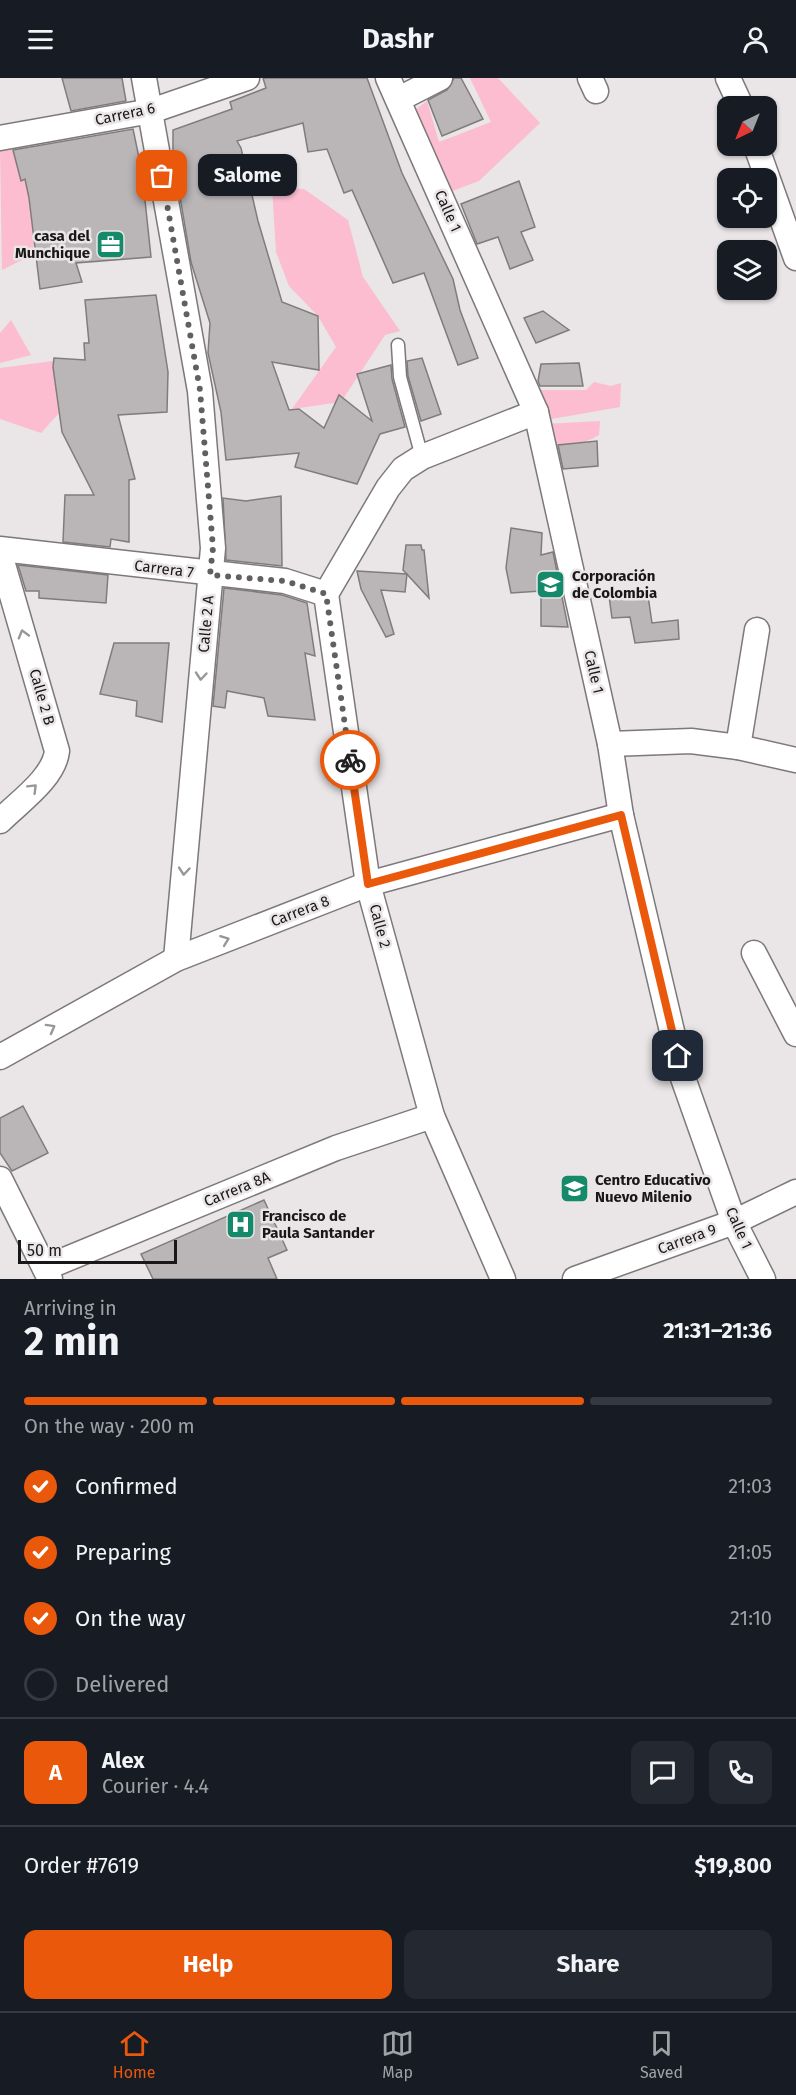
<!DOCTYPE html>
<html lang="en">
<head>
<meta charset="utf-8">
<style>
	body { margin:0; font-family:"Fira Sans",sans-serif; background:#242831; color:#f1f3f6; height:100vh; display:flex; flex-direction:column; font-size:22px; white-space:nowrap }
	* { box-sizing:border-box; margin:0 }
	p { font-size:20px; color:#9ea1a6 }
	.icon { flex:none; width:33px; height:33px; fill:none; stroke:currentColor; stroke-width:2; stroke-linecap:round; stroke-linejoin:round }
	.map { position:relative; height:1201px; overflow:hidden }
	.sheet { display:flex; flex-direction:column; background:#171b24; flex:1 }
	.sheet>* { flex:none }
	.needle { width:39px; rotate:223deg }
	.fabs { position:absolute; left:717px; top:18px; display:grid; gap:12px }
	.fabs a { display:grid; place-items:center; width:60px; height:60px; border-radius:12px; background:#171b24; box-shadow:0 2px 4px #0004; font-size:30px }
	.scale { position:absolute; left:18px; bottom:15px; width:159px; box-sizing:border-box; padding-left:6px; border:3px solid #191717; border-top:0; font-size:16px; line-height:21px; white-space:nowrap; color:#191717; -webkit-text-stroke:4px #eae5e6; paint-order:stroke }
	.pin { position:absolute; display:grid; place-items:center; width:51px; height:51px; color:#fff; margin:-26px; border-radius:12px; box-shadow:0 3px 9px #0006 }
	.courier { position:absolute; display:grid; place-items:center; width:60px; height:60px; margin:-30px; border:4px solid #ea580c; border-radius:50%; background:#fff; color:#222; box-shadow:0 2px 8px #0007 }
	.bubble { position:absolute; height:42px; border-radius:12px; background:#171b24; box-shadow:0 2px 4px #0004; font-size:20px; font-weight:700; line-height:42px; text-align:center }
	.overview em { font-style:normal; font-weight:700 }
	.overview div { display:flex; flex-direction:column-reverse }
	.overview { display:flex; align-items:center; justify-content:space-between; height:102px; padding:0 24px }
	h1 { font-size:39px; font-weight:700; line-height:45px }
	.bar { display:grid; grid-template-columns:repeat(4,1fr); gap:9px 6px; align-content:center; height:72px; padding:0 24px }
	.bar i { height:8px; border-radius:4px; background:#363941 }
	.bar .selected { background:#ea580c }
	.bar p { grid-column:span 4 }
	.line { display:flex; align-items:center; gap:15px; padding:0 24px; border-top:2px solid #363941 }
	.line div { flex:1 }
	.round { display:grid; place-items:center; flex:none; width:63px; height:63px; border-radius:12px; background:#242831 }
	ol { padding:0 24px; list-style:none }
	li { display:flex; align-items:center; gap:18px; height:66px }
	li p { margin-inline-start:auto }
	li .icon { padding:6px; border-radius:50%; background:#ea580c; color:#fff; stroke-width:4 }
	li:last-child { color:#9ea1a6 }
	li i { width:33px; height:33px; border:3px solid #363941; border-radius:50% }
	.action { display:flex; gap:12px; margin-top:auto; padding:12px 24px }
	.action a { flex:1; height:69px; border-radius:12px; background:#ea580c; color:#fff; font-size:24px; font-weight:700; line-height:69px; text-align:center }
	.action a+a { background:#242831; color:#f1f3f6 }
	header { display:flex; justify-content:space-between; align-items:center; height:78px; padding:0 24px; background:#171b24; font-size:27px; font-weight:700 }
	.menu { display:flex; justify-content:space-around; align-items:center; height:84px; border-top:2px solid #363941; background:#171b24; font-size:16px; color:#9ea1a6 }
	.menu a { display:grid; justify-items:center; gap:3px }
	.menu .selected { color:#ea580c }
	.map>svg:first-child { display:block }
</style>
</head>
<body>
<header><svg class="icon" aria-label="menu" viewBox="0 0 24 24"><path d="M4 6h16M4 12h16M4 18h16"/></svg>Dashr<svg class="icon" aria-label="person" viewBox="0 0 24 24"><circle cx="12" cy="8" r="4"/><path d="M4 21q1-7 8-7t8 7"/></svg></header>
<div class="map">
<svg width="796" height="1201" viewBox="0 0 796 1201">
	<rect width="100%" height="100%" fill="#eae5e6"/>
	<!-- green -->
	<g fill="#fbbdcf">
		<path d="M470 0H498L540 45 479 103 447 115 415 32 427 23 439 64 491 44Z"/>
		<path d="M26 63 34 176 2 192 0 70Z"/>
		<path d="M272 109 304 111 348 142 363 199 400 253 385 257 341 324 292 331 336 269 318 238 289 208 276 174Z"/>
		<path d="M11 242 31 277 0 285V255Z"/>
		<path d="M53 283 60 334 41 355 0 341V290Z"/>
		<path d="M594 304 611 308 621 305 620 329 546 342 540 312H586Z"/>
		<path d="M600 343 599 357C583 367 567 367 549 366L544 346Z"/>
	</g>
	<!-- building -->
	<g fill="#bab6b7" stroke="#807c7d" stroke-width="1.5">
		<path d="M62 0H122L126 23 71 33Z"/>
		<path d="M263 0H367L402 95 453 201 460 232 478 280 458 287 424 195 393 205 352 112 344 115 327 71 308 74 303 45 237 63 241 70 258 143 282 224 318 238 319 292 272 284 289 332 299 331 324 350 339 317 372 343 357 296 391 287 392 301 405 349 380 356 357 406 295 389 299 375 226 382 221 334 208 275 210 245 191 184 173 77V52L232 31 230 24 266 10Z"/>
		<path d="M454 0H461L483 41 442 58 428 22 447 12Z"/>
		<path d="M133 51 142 94 151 179 76 185 82 204 40 211 29 120 25 101 21 103 13 72Z"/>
		<path d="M519 103 535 149 521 154 533 182 510 191 498 159 477 166 461 126Z"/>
		<path d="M156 217 168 294 167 334 118 337 135 401 129 402V464L111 461 110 469 63 464 65 417H94L62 354 53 289 54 280 85 282 84 265H89L85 222Z"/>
		<path d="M543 233 569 252 536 265 524 240Z"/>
		<path d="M422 280 441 336 421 343 408 298 407 283Z"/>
		<path d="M579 285 583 308H540L538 303 541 286Z"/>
		<path d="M597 363 598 388 563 391 558 367Z"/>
		<path d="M281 418 282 488 226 482 223 420 246 423Z"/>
		<path d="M511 450 542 455 541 477 553 474 568 549 541 548V513L511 515 506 490Z"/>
		<path d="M406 467H421L422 472H424L429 520 403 492Z"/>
		<path d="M18 487 108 497 106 525 39 520V513H26Z"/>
		<path d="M357 493 407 496 405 514 381 512 394 556 386 559 361 511Z"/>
		<path d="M224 510 282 517 307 525 315 578 305 575 315 642 268 638 264 620 227 613 225 630 213 628Z"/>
		<path d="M627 515 648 518 652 545 678 542 679 561 635 565 630 539 612 540 609 518Z"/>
		<path d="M114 565H169L162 644 136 638 137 623 100 616Z"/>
		<path d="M23 1028 48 1075 12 1093 0 1075V1040Z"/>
		<path d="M264 1122 287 1172 268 1180 277 1201H153L141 1176Z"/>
	</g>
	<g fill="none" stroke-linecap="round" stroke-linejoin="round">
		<defs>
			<path id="service" d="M398 267 400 299 422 379"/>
			<g id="minor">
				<path d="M144 0 200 313 213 470 176 881"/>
				<path d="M388 0 536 334 610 666 621 737 683 1000 734 1144 763 1201"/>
				<path d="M590 0 596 13"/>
				<path d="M728 0 741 28"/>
				<path d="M399 21 440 0"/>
				<path d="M0 60 151 33 247 0"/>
				<path d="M756 68 796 180"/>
				<path d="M0 471 285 503 326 516"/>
				<path d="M0 476 57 673C54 700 19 724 0 743"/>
				<path d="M610 666 691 663 738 669 796 682"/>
				<path d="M738 669 757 552"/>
				<path d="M754 875 796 956"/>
				<path d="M0 979 176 881 368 806 621 737"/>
				<path d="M0 1101 50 1201"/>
				<path d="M45 1190 336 1070 432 1038"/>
				<path d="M503 1201 432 1038 368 806 326 516 388 410 403 391 422 379 536 334"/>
				<path d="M575 1201 734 1144 796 1114"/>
			</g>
		</defs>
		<!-- service casing -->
		<use href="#service" stroke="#7d797a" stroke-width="15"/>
		<!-- minor casing -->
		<use href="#minor" stroke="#7d797a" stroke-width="27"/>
		<!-- service -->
		<use href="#service" stroke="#fff" stroke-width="12"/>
		<!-- minor -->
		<use href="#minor" stroke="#fff" stroke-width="24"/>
	</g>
	<!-- one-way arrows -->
	<defs><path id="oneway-chevron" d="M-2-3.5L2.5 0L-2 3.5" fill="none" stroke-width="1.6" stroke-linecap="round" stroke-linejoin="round" transform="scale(1.5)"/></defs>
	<g stroke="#989797">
		<use href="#oneway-chevron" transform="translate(23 556) rotate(-106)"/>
		<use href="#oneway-chevron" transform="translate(201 598) rotate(95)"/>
		<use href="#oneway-chevron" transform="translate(33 710) rotate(-45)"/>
		<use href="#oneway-chevron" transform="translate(184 793) rotate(95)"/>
		<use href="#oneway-chevron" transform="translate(225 862) rotate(-21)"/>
		<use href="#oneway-chevron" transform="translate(51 950) rotate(-29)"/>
	</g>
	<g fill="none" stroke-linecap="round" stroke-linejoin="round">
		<!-- done -->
		<path stroke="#625f5f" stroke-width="6" stroke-dasharray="0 10.8" d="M162 98 200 312 213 470 210 497 285 503 326 516 350 682"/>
		<!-- route -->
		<path stroke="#ea580c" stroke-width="8" d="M350 682 368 806 621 737 678 978"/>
	</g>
	<!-- icons -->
	<defs>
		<symbol id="office-square" viewBox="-11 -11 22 22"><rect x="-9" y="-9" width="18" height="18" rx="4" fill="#148a6b" stroke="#eae5e6"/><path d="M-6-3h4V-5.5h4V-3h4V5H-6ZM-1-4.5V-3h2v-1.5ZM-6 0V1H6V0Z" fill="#fff"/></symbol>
		<symbol id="school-square" viewBox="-11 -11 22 22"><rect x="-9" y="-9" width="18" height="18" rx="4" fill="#148a6b" stroke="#eae5e6"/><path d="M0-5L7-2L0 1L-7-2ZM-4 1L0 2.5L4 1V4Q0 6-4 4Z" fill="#fff"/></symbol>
		<symbol id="hospital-square" viewBox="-11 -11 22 22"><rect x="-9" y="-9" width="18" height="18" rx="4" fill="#148a6b" stroke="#eae5e6"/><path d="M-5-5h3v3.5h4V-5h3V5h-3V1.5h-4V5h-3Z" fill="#fff"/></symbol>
	</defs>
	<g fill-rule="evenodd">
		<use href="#office-square" x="94" y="150" width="33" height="33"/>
		<use href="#school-square" x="534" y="490" width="33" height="33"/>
		<use href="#school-square" x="558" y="1094" width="33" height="33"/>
		<use href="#hospital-square" x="224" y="1130" width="33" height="33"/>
	</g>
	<g text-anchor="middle" stroke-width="5" stroke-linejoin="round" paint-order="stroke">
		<!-- street labels -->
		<g font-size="15" fill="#191717" stroke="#eae5e6">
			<text transform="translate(125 36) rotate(-12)" y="5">Carrera 6</text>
			<text transform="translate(448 133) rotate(66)" y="5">Calle 1</text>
			<text transform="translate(164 491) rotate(7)" y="5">Carrera 7</text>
			<text transform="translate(206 546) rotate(-85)" y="5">Calle 2 A</text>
			<text transform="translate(594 594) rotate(77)" y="5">Calle 1</text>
			<text transform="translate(42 619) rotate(74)" y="5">Calle 2 B</text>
			<text transform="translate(300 833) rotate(-21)" y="5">Carrera 8</text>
			<text transform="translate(380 848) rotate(75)" y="5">Calle 2</text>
			<text transform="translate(237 1111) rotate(-22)" y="5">Carrera 8A</text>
			<text transform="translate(739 1150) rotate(66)" y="5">Calle 1</text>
			<text transform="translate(687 1161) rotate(-20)" y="5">Carrera 9</text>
		</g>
		<!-- poi labels -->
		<g font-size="15" font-weight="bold" fill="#191717" stroke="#eae5e6" text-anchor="start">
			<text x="90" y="163" text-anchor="end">casa del<tspan x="90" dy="17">Munchique</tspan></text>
			<text x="572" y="503">Corporación<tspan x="572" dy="17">de Colombia</tspan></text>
			<text x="595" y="1107">Centro Educativo<tspan x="595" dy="17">Nuevo Milenio</tspan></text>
			<text x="262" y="1143">Francisco de<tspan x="262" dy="17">Paula Santander</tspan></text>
		</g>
	</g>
</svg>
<div class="fabs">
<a><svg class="needle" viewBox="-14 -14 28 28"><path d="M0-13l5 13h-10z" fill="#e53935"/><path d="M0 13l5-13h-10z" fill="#9ea1a6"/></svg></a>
<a><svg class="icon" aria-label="locate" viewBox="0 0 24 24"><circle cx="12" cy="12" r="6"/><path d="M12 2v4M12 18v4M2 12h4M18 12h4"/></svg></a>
<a><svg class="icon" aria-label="layers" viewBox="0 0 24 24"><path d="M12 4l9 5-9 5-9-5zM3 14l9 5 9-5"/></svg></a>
</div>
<div class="scale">50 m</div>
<div class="pin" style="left:162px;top:98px;background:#ea580c"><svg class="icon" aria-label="bag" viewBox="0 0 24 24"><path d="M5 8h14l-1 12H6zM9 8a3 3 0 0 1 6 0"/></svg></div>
<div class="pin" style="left:678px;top:978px;background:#1f2937"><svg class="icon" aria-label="home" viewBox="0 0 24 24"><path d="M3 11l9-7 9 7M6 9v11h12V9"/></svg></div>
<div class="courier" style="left:350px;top:682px"><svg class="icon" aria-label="bike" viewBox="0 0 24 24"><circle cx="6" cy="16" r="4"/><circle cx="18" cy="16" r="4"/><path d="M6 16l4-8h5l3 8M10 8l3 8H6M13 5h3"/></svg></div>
<div class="bubble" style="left:198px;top:76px;width:99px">Salome</div>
</div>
<section class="sheet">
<div class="overview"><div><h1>2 min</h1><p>Arriving in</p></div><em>21:31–21:36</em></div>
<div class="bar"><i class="selected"></i><i class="selected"></i><i class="selected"></i><i></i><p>On the way · 200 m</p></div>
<ol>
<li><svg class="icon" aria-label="check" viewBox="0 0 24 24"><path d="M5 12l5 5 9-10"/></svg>Confirmed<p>21:03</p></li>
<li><svg class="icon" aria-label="check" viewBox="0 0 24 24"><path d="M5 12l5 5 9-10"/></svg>Preparing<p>21:05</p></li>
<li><svg class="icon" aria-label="check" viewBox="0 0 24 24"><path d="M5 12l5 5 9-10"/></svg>On the way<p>21:10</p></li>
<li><i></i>Delivered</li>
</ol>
<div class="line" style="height:108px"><b class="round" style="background:#ea580c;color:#fff">A</b><div><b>Alex</b><p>Courier · 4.4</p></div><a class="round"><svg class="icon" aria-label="chat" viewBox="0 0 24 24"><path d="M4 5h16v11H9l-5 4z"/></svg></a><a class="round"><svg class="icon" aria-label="phone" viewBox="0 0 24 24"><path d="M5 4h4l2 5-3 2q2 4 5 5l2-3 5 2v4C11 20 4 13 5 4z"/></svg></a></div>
<div class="line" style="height:78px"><div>Order #7619</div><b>$19,800</b></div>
<div class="action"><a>Help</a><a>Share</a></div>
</section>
<nav class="menu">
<a class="selected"><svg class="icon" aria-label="home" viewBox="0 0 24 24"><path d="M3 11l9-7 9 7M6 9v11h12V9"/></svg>Home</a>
<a><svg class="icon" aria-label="map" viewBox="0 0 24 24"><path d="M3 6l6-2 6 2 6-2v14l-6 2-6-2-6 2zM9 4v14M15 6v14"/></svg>Map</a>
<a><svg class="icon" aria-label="saved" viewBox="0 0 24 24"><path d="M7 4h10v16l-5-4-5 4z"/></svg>Saved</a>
</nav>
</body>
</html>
